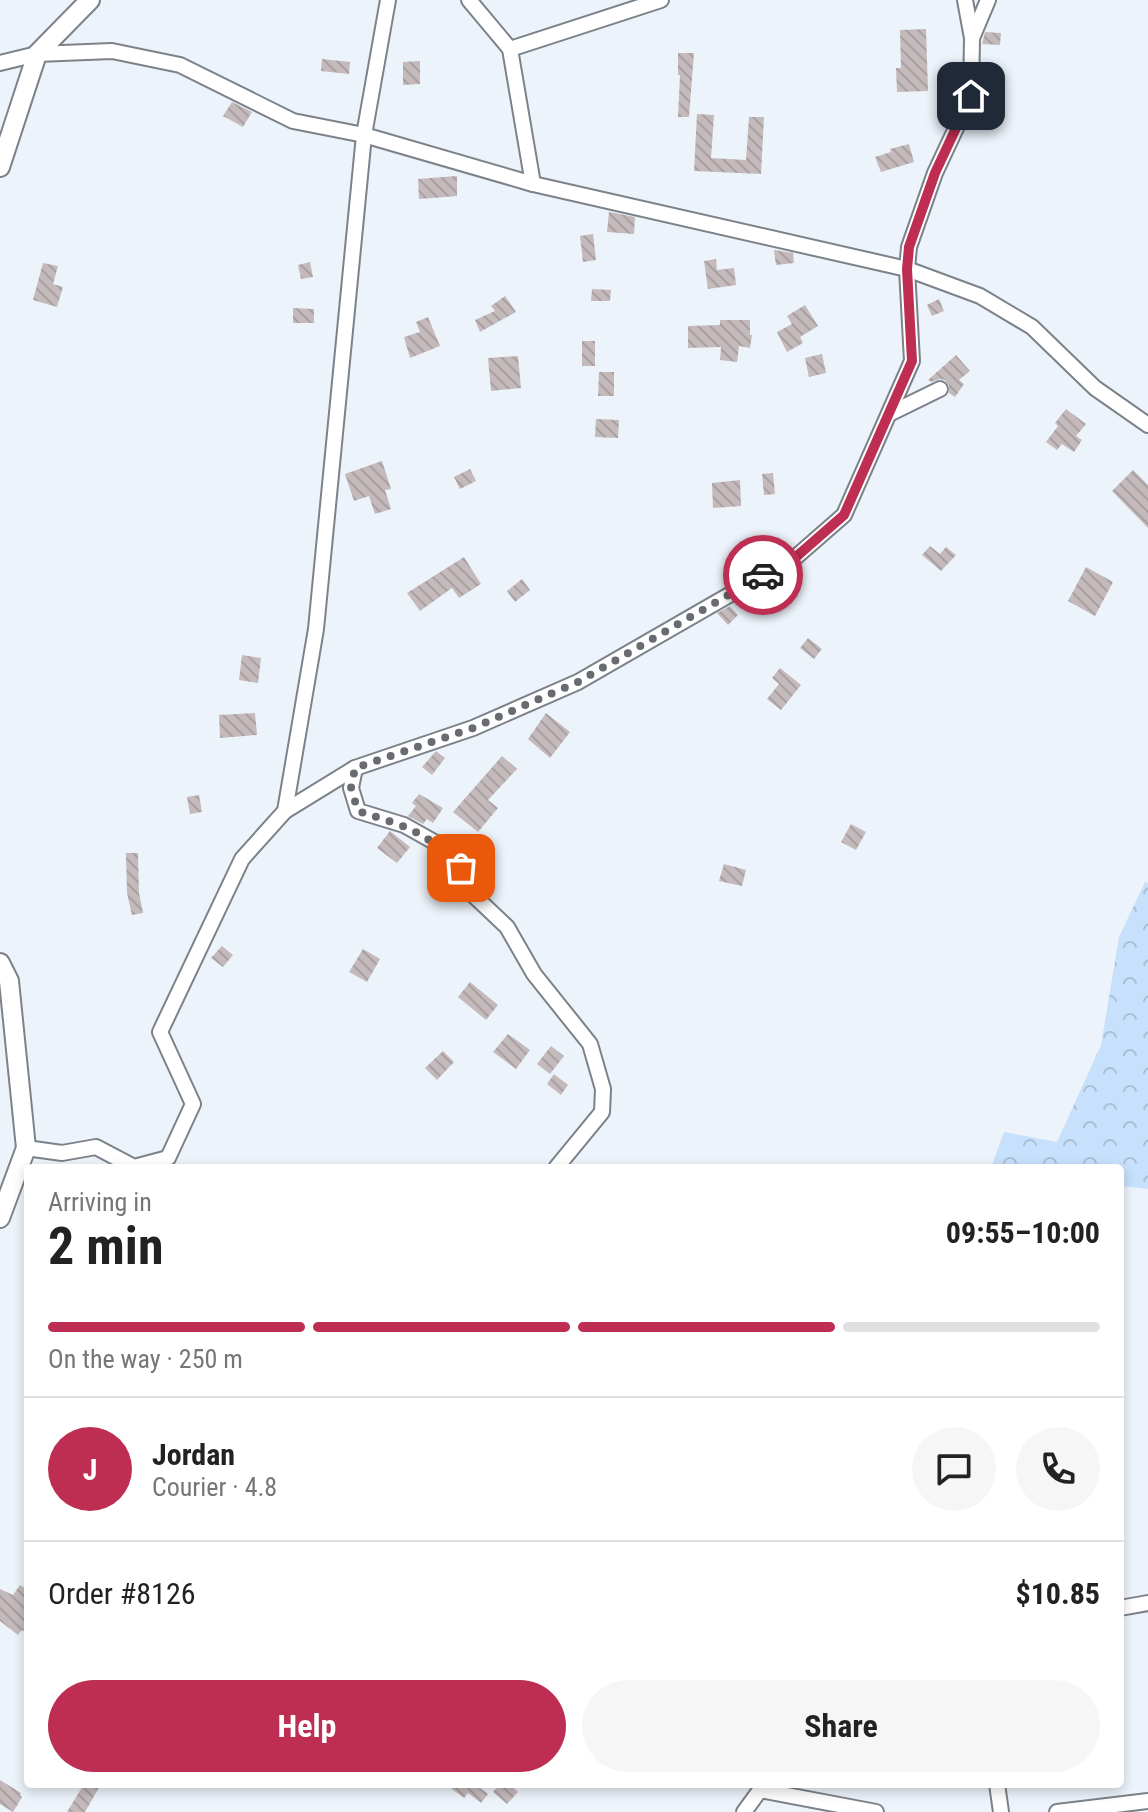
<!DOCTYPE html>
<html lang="en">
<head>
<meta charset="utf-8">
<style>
	body { margin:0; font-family:"Roboto Condensed",sans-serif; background:#f6f6f6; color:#222; height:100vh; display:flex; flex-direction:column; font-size:30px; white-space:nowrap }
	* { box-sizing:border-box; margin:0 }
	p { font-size:26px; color:#767676 }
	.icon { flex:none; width:44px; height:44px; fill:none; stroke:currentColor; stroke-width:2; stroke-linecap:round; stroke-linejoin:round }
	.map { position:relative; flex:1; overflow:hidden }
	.panel { position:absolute; left:24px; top:1164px; width:1100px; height:624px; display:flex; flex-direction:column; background:#fff; border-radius:8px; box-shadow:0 4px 12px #0003 }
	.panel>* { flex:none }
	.pin { position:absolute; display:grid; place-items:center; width:68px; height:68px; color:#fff; margin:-34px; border-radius:16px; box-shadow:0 4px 12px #0006 }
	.courier { position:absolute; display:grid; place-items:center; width:80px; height:80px; margin:-40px; border:6px solid #be2e52; border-radius:50%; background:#fff; color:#222; box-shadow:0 2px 10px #0007 }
	.summary em { font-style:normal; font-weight:700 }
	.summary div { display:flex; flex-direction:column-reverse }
	.summary { display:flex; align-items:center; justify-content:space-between; height:136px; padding:0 24px }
	h1 { font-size:52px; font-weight:700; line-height:60px }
	.bar { display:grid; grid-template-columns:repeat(4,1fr); gap:12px 8px; align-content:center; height:96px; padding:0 24px }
	.bar i { height:10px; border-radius:6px; background:#e0e0e0 }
	.bar .active { background:#be2e52 }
	.bar p { grid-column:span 4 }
	.line { display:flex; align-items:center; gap:20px; padding:0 24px; border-top:2px solid #e0e0e0 }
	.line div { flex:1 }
	.round { display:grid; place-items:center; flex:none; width:84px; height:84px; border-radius:42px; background:#f6f6f6 }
	.action { display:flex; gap:16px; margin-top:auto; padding:16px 24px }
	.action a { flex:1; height:92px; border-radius:48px; background:#be2e52; color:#fff; font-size:32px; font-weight:700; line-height:92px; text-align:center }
	.action a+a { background:#f6f6f6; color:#222 }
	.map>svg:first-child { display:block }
</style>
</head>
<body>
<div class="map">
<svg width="1148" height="1812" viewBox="0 0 1148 1812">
	<defs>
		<pattern id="forest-crowns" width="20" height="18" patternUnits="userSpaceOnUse" patternTransform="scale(2)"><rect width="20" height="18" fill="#c7e0fb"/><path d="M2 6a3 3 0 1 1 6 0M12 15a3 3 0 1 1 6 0" fill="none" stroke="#abc0d7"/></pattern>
		<pattern id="building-back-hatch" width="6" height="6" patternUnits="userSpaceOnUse" patternTransform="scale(2)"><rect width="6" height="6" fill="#c4babb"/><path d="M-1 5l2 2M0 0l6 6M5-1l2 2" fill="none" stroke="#a8a0a1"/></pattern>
	</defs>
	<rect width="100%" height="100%" fill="#edf3fb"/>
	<!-- forest -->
	<path fill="url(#forest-crowns)" d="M1145 882 1148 883V1189L1120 1186V1168H1005L992 1165 1004 1132 1057 1142 1101 1045 1119 937Z"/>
	<!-- building -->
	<g fill="url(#building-back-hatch)">
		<path d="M926 29 928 91 897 92 896 68H901L900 30Z"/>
		<path d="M985 32 1001 33 1000 45 982 44Z"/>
		<path d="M678 53H694L689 117H678L680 75H678Z"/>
		<path d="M322 59 350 62 349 74 321 71Z"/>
		<path d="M420 61V84L403 85V62Z"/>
		<path d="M232 102 252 112 243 127 223 116Z"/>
		<path d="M697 114 714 115 711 158 746 160 749 117H764L761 174 694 171Z"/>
		<path d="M909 144 914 162 881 172 875 157 891 152 890 149Z"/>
		<path d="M457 176V196L419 199 418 179Z"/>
		<path d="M609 212 635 217 634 234 607 232Z"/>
		<path d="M593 234 596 260 583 262 580 236Z"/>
		<path d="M774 250 793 253 794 263 776 265Z"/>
		<path d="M716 259 717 270 734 268 736 285 708 289 704 261Z"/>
		<path d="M310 262 313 277 301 279 298 265Z"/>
		<path d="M43 263 58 266 53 284 63 287 57 307 33 300Z"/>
		<path d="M592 289 611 290 610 301H591Z"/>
		<path d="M505 296 516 312 480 332 475 320 495 311 491 306Z"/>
		<path d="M939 299 944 311 932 316 927 305Z"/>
		<path d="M805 305 818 326 800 337 803 343 787 352 777 332 792 324 787 316Z"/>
		<path d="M293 308 314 309V323H293Z"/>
		<path d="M428 317 440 346 410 358 404 337 420 332 416 322Z"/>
		<path d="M720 320H750V335H752L750 348 739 346 737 362 720 360 721 347 688 348V326L720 325Z"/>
		<rect x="582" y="341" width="13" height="25"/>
		<path d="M822 354 826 373 809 377 805 358Z"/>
		<path d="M956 355 970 371 959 380 964 384 955 397 949 393V385L945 380 940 379 931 382 928 380Z"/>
		<path d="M518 356 521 388 491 391 488 358Z"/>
		<path d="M599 372H614V396H598Z"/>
		<path d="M1066 409 1086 424 1076 436 1082 440 1074 452 1062 444 1057 450 1046 442 1058 426 1055 423Z"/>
		<path d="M596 419 619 420 618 438 595 437Z"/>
		<path d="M382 461 391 489 385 490 391 509 375 514 369 496 354 501 345 474Z"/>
		<path d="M470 469 476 481 460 489 454 477Z"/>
		<path d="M1133 470 1148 485V528L1112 491Z"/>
		<path d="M773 473 775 494 764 495 762 474Z"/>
		<path d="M740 480 741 506 713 508 712 483Z"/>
		<path d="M930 546 940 554 946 547 956 555 941 571 922 555Z"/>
		<path d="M464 557 481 584 459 598 452 588 420 611 407 593Z"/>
		<path d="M1086 567 1113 582 1095 616 1068 601Z"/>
		<path d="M783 575 796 594 782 604 768 585Z"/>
		<path d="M522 579 530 590 515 602 507 591Z"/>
		<path d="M730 606 738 615 728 625 717 613Z"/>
		<path d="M808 638 822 649 814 659 800 648Z"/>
		<path d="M242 655 261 658 258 683 239 680Z"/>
		<path d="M780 668 801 685 781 710 767 699 779 684 772 678Z"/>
		<path d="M255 713 257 735 220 738 219 715Z"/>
		<path d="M546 713 570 732 550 758 528 739Z"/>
		<path d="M436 751 445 758 432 775 422 767Z"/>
		<path d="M502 756 517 769 488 800 498 808 478 832 453 812Z"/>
		<path d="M419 794 443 808 433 823 427 819 423 824 408 816 416 806 412 803Z"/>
		<path d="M199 795 202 812 190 814 187 797Z"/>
		<path d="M851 824 866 832 856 850 841 842Z"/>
		<path d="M390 831 410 847 397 863 377 848Z"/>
		<path d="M126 853H138L139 893 143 913 132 915 127 893Z"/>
		<path d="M724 864 746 870 742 886 719 881Z"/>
		<path d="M222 946 233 955 223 967 211 958Z"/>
		<path d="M363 949 380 959 367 982 349 972Z"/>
		<path d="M470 982 498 1005 486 1020 458 997Z"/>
		<path d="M508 1034 530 1050 516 1069 493 1052Z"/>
		<path d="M551 1046 564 1056 550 1074 537 1064Z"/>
		<path d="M443 1051 454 1062 437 1080 425 1068Z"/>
		<path d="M554 1074 568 1085 561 1095 547 1084Z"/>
		<path d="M20 1585 28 1590V1634L22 1630 18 1635 0 1621V1589L13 1595Z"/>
		<path d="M0 1780 21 1793 20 1795 22 1797 13 1812 0 1804Z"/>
		<path d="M84 1784H101L85 1812H67Z"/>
		<path d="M445 1784H475L488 1794 481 1803 468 1793 464 1798Z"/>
		<path d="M500 1784H509L518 1792 507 1804 493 1792Z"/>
	</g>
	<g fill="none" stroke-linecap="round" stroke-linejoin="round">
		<defs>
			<g id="minor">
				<path d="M469 0 510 49"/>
				<path d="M965 0 972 38"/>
				<path d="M0 63 37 54 112 51 180 65 293 121 364 135 533 184 907 269 980 296 1032 327 1095 388 1148 425"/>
				<path d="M533 184 510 49 661 0"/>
				<path d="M889 414 940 389"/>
				<path d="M355 768 351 788 358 811 404 825 436 843 461 868 469 891 507 927 534 974 590 1044 603 1089 602 1112 556 1168"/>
				<path d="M285 811 355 768 473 728 578 682 797 556 844 515 912 361 907 269 909 247 935 173 971 96 972 38 988 0"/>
				<path d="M26 1148 62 1153 96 1147 134 1167 168 1158 193 1104 160 1032 242 859 285 811 316 629 364 135 388 0"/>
				<path d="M1120 1608 1148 1603"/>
				<path d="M997 1784 1001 1812"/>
				<path d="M744 1812 760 1790 876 1812"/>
				<path d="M1057 1812 1148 1801"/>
			</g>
			<g id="tertiary">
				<path d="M0 167 37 54 90 0"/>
				<path d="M0 963 9 981 26 1148 0 1218"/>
			</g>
		</defs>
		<!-- minor casing -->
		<use href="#minor" stroke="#7c8289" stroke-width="18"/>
		<!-- tertiary casing -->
		<use href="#tertiary" stroke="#7c8289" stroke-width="22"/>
		<!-- minor -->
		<use href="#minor" stroke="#fff" stroke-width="14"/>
		<!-- tertiary -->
		<use href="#tertiary" stroke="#fff" stroke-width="18"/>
	</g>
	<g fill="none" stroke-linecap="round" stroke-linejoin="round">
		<!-- done -->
		<path stroke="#686c70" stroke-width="8" stroke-dasharray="0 14.4" d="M461 868C424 830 407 827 358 811L351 788 355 768 473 728 578 682 763 575"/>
		<!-- route -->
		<path stroke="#be2e52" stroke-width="10" d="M763 575 797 556 844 515 912 361 907 269 909 247 935 173 971 96"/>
	</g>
</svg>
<div class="pin" style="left:461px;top:868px;background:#ea580c"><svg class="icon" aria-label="bag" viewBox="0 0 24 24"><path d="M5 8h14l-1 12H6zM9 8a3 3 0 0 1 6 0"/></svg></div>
<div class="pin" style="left:971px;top:96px;background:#1f2937"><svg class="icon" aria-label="home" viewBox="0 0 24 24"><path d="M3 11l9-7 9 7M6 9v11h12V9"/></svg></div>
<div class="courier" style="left:763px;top:575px"><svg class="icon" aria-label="car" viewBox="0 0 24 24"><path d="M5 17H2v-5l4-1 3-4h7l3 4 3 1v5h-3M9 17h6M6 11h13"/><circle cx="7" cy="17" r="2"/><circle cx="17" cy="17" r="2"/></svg></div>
<section class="panel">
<div class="summary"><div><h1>2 min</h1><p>Arriving in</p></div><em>09:55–10:00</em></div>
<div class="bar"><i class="active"></i><i class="active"></i><i class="active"></i><i></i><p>On the way · 250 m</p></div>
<div class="line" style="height:144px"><b class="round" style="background:#be2e52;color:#fff">J</b><div><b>Jordan</b><p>Courier · 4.8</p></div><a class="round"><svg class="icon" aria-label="chat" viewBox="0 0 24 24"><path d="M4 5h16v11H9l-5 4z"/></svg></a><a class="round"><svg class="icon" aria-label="phone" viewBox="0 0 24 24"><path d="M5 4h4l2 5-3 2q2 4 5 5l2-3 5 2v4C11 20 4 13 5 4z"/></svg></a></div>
<div class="line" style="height:104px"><div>Order #8126</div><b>$10.85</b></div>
<div class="action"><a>Help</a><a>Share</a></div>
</section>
</div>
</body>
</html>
